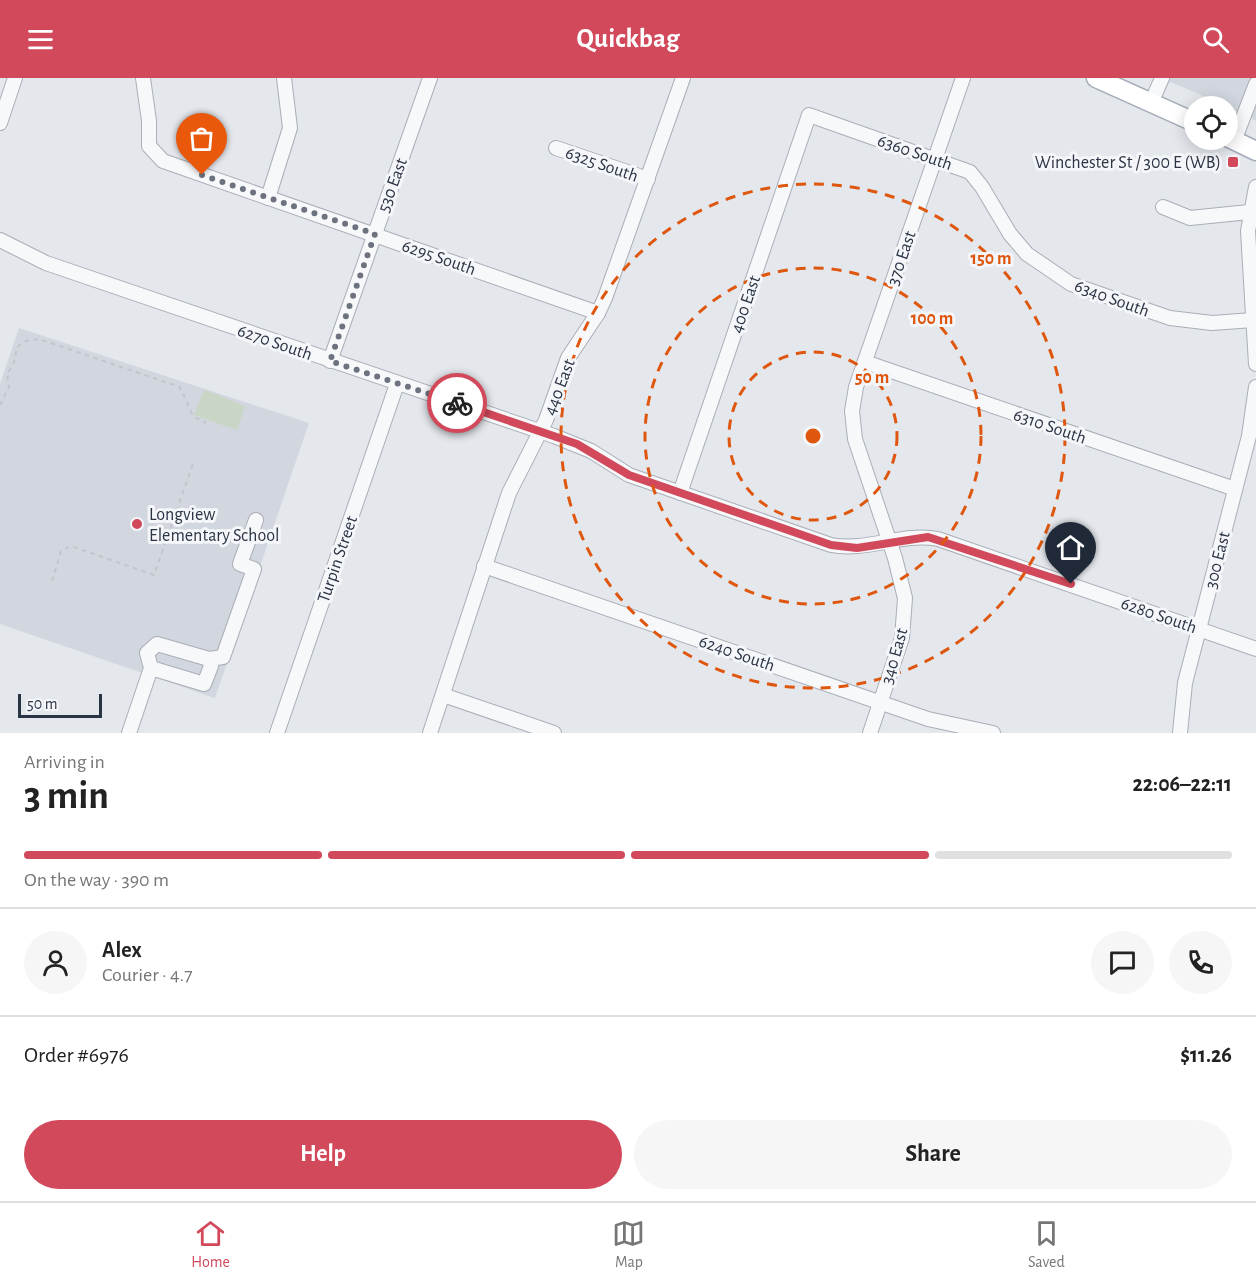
<!DOCTYPE html>
<html lang="en">
<head>
<meta charset="utf-8">
<style>
	body { margin:0; font-family:"Alegreya Sans",sans-serif; background:#f6f6f6; color:#222; height:100vh; display:flex; flex-direction:column; font-size:22px; white-space:nowrap }
	* { box-sizing:border-box; margin:0 }
	p { font-size:20px; color:#767676 }
	.icon { flex:none; width:33px; height:33px; fill:none; stroke:currentColor; stroke-width:2; stroke-linecap:round; stroke-linejoin:round }
	.map { position:relative; height:655px; overflow:hidden }
	.drawer { display:flex; flex-direction:column; background:#fff; flex:1 }
	.drawer>* { flex:none }
	.controls { position:absolute; left:1184px; top:18px; display:grid; gap:12px }
	.controls a { display:grid; place-items:center; width:54px; height:54px; border-radius:50%; background:#fff; box-shadow:0 3px 15px #0003; font-size:30px }
	.scale { position:absolute; left:18px; bottom:15px; width:84px; box-sizing:border-box; padding-left:6px; border:3px solid #2b3445; border-top:0; font-size:16px; line-height:21px; white-space:nowrap; color:#2b3445; -webkit-text-stroke:4px #f4f6f9; paint-order:stroke }
	.pin { position:absolute; display:grid; place-items:center; width:51px; height:51px; color:#fff; margin:-62px -26px; border-radius:50% 50% 50% 0; rotate:-45deg; box-shadow:0 0 6px #0007 }
	.pin .icon { rotate:45deg }
	.courier { position:absolute; display:grid; place-items:center; width:60px; height:60px; margin:-30px; border:4px solid #d1495b; border-radius:50%; background:#fff; color:#222; box-shadow:0 2px 8px #0007 }
	.head em { font-style:normal; font-weight:600 }
	.head div { display:flex; flex-direction:column-reverse }
	.head { display:flex; align-items:center; justify-content:space-between; height:102px; padding:0 24px }
	h1 { font-size:39px; font-weight:600; line-height:45px }
	.bar { display:grid; grid-template-columns:repeat(4,1fr); gap:9px 6px; align-content:center; height:72px; padding:0 24px }
	.bar i { height:8px; border-radius:4px; background:#e0e0e0 }
	.bar .on { background:#d1495b }
	.bar p { grid-column:span 4 }
	.line { display:flex; align-items:center; gap:15px; padding:0 24px; border-top:2px solid #e0e0e0 }
	.line div { flex:1 }
	.round { display:grid; place-items:center; flex:none; width:63px; height:63px; border-radius:32px; background:#f6f6f6 }
	.primary-button { display:flex; gap:12px; margin-top:auto; padding:12px 24px }
	.primary-button a { flex:1; height:69px; border-radius:36px; background:#d1495b; color:#fff; font-size:24px; font-weight:600; line-height:69px; text-align:center }
	.primary-button a+a { background:#f6f6f6; color:#222 }
	header { display:flex; justify-content:space-between; align-items:center; height:78px; padding:0 24px; background:#d1495b; color:#fff; font-size:27px; font-weight:600 }
	.menu { display:flex; justify-content:space-around; align-items:center; height:84px; border-top:2px solid #e0e0e0; background:#fff; font-size:16px; color:#767676 }
	.menu a { display:grid; justify-items:center; gap:3px }
	.menu .on { color:#d1495b }
	.map>svg:first-child { display:block }
</style>
</head>
<body>
<header><svg class="icon" aria-label="menu" viewBox="0 0 24 24"><path d="M4 6h16M4 12h16M4 18h16"/></svg>Quickbag<svg class="icon" aria-label="search" viewBox="0 0 24 24"><circle cx="10" cy="10" r="6"/><path d="M15 15l6 6"/></svg></header>
<div class="map">
<svg width="1256" height="655" viewBox="0 0 1256 655">
	<rect width="100%" height="100%" fill="#e4e7ec"/>
	<!-- built -->
	<g fill="#d2d6de">
		<path d="M1161 0H1256V43L1227 28Z"/>
		<path d="M19 250 309 345 215 620 0 546V306Z"/>
	</g>
	<!-- green -->
	<path fill="#c9d6c5" d="M204 312 245 328 237 352 194 337Z"/>
	<g fill="none" stroke-linecap="round" stroke-linejoin="round">
		<defs>
			<g id="minor">
				<path d="M143 0 149 43V68L163 83 598 235"/>
				<path d="M1151 25 1162 0"/>
				<path d="M0 45 15 0"/>
				<path d="M1234 63 1256 6"/>
				<path d="M556 70 648 101"/>
				<path d="M1256 109 1248 153 1256 286"/>
				<path d="M268 120 290 50 284 0"/>
				<path d="M1163 129 1190 140 1249 134"/>
				<path d="M0 162 46 185 554 358 591 373 629 397 831 467C867 474 902 454 938 461L1256 571"/>
				<path d="M330 283 430 0"/>
				<path d="M865 284 1235 411"/>
				<path d="M680 415 809 37 970 94 982 109 1010 156 1027 176 1071 206 1170 240 1212 245 1253 242"/>
				<path d="M484 488 928 641 993 655"/>
				<path d="M209 581 223 579 254 491 240 486 256 442"/>
				<path d="M443 617 554 655"/>
				<path d="M129 655 151 590 147 575 157 566 209 581 211 588 204 606 151 590"/>
				<path d="M277 655 397 306"/>
				<path d="M430 655 509 415 546 342 568 280 598 235 605 220 683 0"/>
				<path d="M870 655 902 560 905 520 895 480 855 361 852 333 856 309 963 0"/>
				<path d="M1180 655 1185 605 1249 358 1256 309"/>
			</g>
			<g id="major">
				<path d="M1096 0 1194 44"/>
				<path d="M1227 59 1256 73"/>
			</g>
		</defs>
		<!-- minor casing -->
		<use href="#minor" stroke="#a9aeb7" stroke-width="16"/>
		<!-- major casing -->
		<use href="#major" stroke="#a3abb8" stroke-width="21"/>
		<!-- path -->
		<g stroke="#c2c5cb" stroke-width="2" stroke-dasharray="4.5 4.5" stroke-linecap="butt">
			<path d="M0 327 9 309 7 296 14 284 17 269 25 263 39 261 180 309 193 338 206 345"/>
			<path d="M52 503 61 473 71 468 154 497 194 383"/>
		</g>
		<!-- minor -->
		<use href="#minor" stroke="#f7f8fa" stroke-width="14"/>
		<!-- major -->
		<use href="#major" stroke="#fff" stroke-width="18"/>
	</g>
	<g fill="none" stroke-linecap="round" stroke-linejoin="round">
		<!-- done -->
		<path stroke="#6c737f" stroke-width="6" stroke-dasharray="0 10.8" d="M202 97 375 156 330 283 457 325"/>
		<!-- route -->
		<path stroke="#d1495b" stroke-width="8" d="M457 325 577 366 629 397 831 467 857 470 928 459 1071 506"/>
	</g>
	<!-- distance rings -->
	<g fill="none" stroke="#df570f" stroke-width="3" stroke-dasharray="10 8">
		<circle cx="813" cy="358" r="84"/>
		<circle cx="813" cy="358" r="168"/>
		<circle cx="813" cy="358" r="252"/>
	</g>
	<!-- markers -->
	<g fill="#d1495b" stroke="#f4f6f9" stroke-width="2">
		<rect x="1227" y="78" width="12" height="12" rx="3"/>
		<circle cx="137" cy="446" r="6"/>
	</g>
	<g text-anchor="middle" stroke-width="6" stroke-linejoin="round" paint-order="stroke">
		<!-- street labels -->
		<g font-size="18" fill="#2b3445" stroke="#f4f6f9">
			<text transform="translate(915 74) rotate(19)" y="6">6360 South</text>
			<text transform="translate(602 86) rotate(19)" y="6">6325 South</text>
			<text transform="translate(392 107) rotate(-70)" y="6">530 East</text>
			<text transform="translate(439 179) rotate(19)" y="6">6295 South</text>
			<text transform="translate(901 180) rotate(-71)" y="6">370 East</text>
			<text transform="translate(1112 220) rotate(20)" y="6">6340 South</text>
			<text transform="translate(745 226) rotate(-71)" y="6">400 East</text>
			<text transform="translate(275 264) rotate(19)" y="6">6270 South</text>
			<text transform="translate(559 309) rotate(-69)" y="6">440 East</text>
			<text transform="translate(1050 348) rotate(19)" y="6">6310 South</text>
			<text transform="translate(337 481) rotate(-71)" y="6">Turpin Street</text>
			<text transform="translate(1217 482) rotate(-76)" y="6">300 East</text>
			<text transform="translate(1159 537) rotate(19)" y="6">6280 South</text>
			<text transform="translate(737 575) rotate(19)" y="6">6240 South</text>
			<text transform="translate(894 578) rotate(-74)" y="6">340 East</text>
		</g>
		<!-- poi labels -->
		<g font-size="18" fill="#2b3445" stroke="#f4f6f9" text-anchor="end">
			<text x="1221" y="90">Winchester St / 300 E (WB)</text>
			<text x="149" y="442" text-anchor="start">Longview<tspan x="149" dy="21">Elementary School</tspan></text>
		</g>
	</g>
	<circle cx="813" cy="358" r="9" fill="#df570f" stroke="#f4f6f9" stroke-width="3"/>
	<g font-size="18" text-anchor="middle" font-weight="bold" fill="#df570f" stroke="#f4f6f9" stroke-width="6" stroke-linejoin="round" paint-order="stroke">
		<text x="991" y="186">150 m</text>
		<text x="932" y="246">100 m</text>
		<text x="872" y="305">50 m</text>
	</g>
</svg>
<div class="controls">
<a><svg class="icon" aria-label="locate" viewBox="0 0 24 24"><circle cx="12" cy="12" r="6"/><path d="M12 2v4M12 18v4M2 12h4M18 12h4"/></svg></a>
</div>
<div class="scale">50 m</div>
<div class="pin" style="left:202px;top:97px;background:#ea580c"><svg class="icon" aria-label="bag" viewBox="0 0 24 24"><path d="M5 8h14l-1 12H6zM9 8a3 3 0 0 1 6 0"/></svg></div>
<div class="pin" style="left:1071px;top:506px;background:#1f2937"><svg class="icon" aria-label="home" viewBox="0 0 24 24"><path d="M3 11l9-7 9 7M6 9v11h12V9"/></svg></div>
<div class="courier" style="left:457px;top:325px"><svg class="icon" aria-label="bike" viewBox="0 0 24 24"><circle cx="6" cy="16" r="4"/><circle cx="18" cy="16" r="4"/><path d="M6 16l4-8h5l3 8M10 8l3 8H6M13 5h3"/></svg></div>
</div>
<section class="drawer">
<div class="head"><div><h1>3 min</h1><p>Arriving in</p></div><em>22:06–22:11</em></div>
<div class="bar"><i class="on"></i><i class="on"></i><i class="on"></i><i></i><p>On the way · 390 m</p></div>
<div class="line" style="height:108px"><a class="round"><svg class="icon" aria-label="person" viewBox="0 0 24 24"><circle cx="12" cy="8" r="4"/><path d="M4 21q1-7 8-7t8 7"/></svg></a><div><b>Alex</b><p>Courier · 4.7</p></div><a class="round"><svg class="icon" aria-label="chat" viewBox="0 0 24 24"><path d="M4 5h16v11H9l-5 4z"/></svg></a><a class="round"><svg class="icon" aria-label="phone" viewBox="0 0 24 24"><path d="M5 4h4l2 5-3 2q2 4 5 5l2-3 5 2v4C11 20 4 13 5 4z"/></svg></a></div>
<div class="line" style="height:78px"><div>Order #6976</div><b>$11.26</b></div>
<div class="primary-button"><a>Help</a><a>Share</a></div>
</section>
<nav class="menu">
<a class="on"><svg class="icon" aria-label="home" viewBox="0 0 24 24"><path d="M3 11l9-7 9 7M6 9v11h12V9"/></svg>Home</a>
<a><svg class="icon" aria-label="map" viewBox="0 0 24 24"><path d="M3 6l6-2 6 2 6-2v14l-6 2-6-2-6 2zM9 4v14M15 6v14"/></svg>Map</a>
<a><svg class="icon" aria-label="saved" viewBox="0 0 24 24"><path d="M7 4h10v16l-5-4-5 4z"/></svg>Saved</a>
</nav>
</body>
</html>
